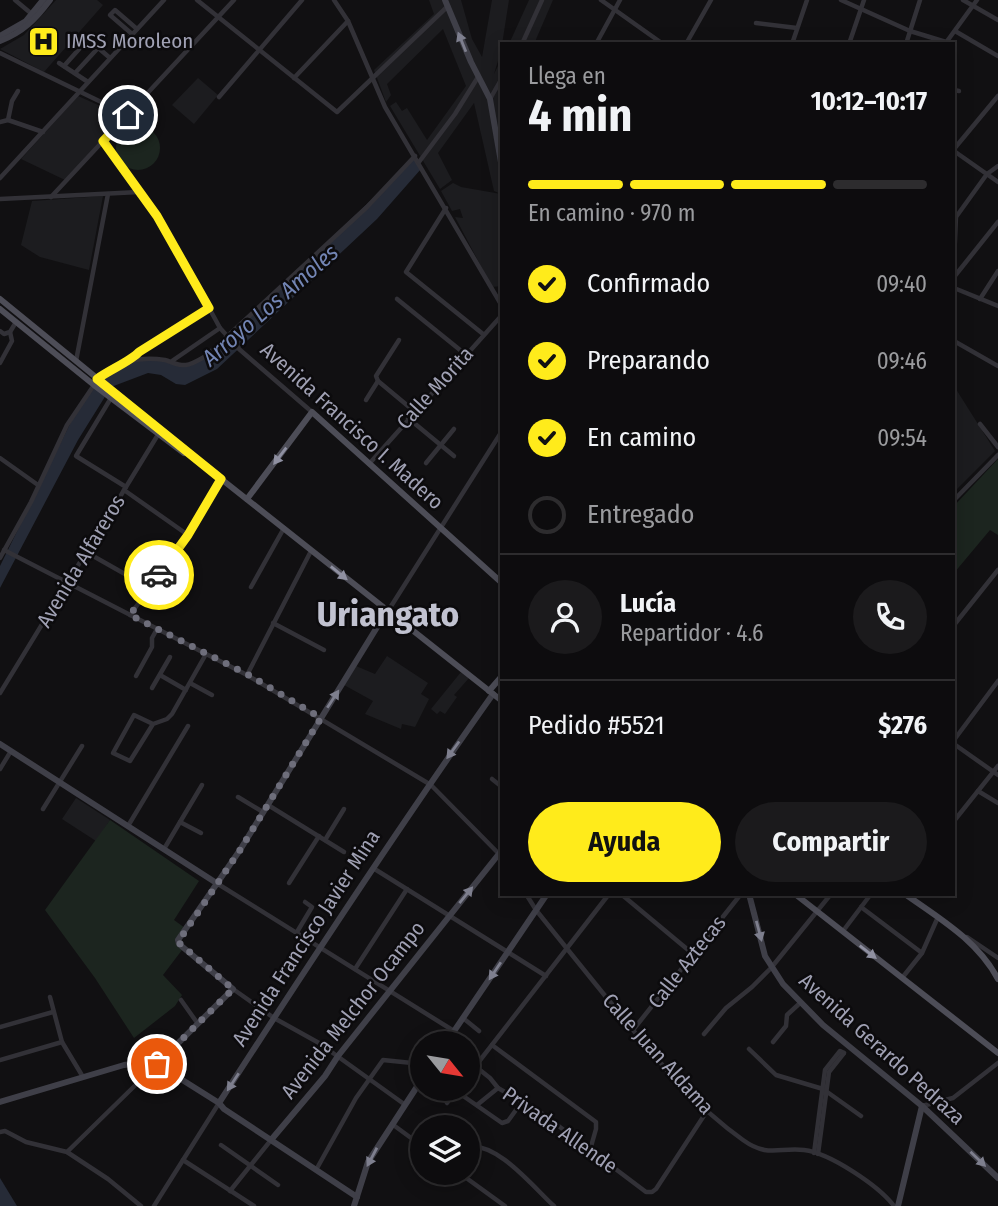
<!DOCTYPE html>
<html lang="es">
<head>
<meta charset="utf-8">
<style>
	body { margin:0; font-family:"Fira Sans Condensed",sans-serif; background:#1b1a1c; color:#f1f3f6; height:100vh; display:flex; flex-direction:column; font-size:26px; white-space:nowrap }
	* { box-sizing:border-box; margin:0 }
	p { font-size:23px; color:#9a9b9e }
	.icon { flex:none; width:38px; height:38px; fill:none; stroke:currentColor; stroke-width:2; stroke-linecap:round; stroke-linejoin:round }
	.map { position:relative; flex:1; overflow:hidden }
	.sheet { position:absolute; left:500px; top:42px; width:455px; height:854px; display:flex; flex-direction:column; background:#0d0c0e; border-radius:0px; box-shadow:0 4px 18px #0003,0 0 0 2px #2d2c2e }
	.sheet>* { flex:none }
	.needle { width:46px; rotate:120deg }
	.controls { position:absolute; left:410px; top:1031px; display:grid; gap:14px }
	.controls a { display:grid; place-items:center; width:70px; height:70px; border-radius:50%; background:#0d0c0e; box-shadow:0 4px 18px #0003,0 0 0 2px #2d2c2e; font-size:35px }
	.pin { position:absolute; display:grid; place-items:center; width:60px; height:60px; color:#fff; margin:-30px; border:4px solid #fff; border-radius:50%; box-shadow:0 2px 7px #0007 }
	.courier { position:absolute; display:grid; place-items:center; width:70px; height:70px; margin:-35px; border:5px solid #ffeb1b; border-radius:50%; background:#fff; color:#222; box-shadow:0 2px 9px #0007 }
	.overview em { font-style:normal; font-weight:700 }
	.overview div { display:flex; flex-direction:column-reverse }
	.overview { display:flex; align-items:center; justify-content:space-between; height:119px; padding:0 28px }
	h1 { font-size:46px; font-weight:700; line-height:52px }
	.bar { display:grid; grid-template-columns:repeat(4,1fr); gap:10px 7px; align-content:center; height:84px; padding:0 28px }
	.bar i { height:9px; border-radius:5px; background:#2d2c2e }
	.bar .on { background:#ffeb1b }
	.bar p { grid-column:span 4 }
	.line { display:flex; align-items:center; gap:18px; padding:0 28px; border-top:2px solid #2d2c2e }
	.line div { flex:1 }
	.round { display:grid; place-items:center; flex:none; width:74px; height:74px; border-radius:37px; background:#1b1a1c }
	ol { padding:0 28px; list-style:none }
	li { display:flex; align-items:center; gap:21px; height:77px }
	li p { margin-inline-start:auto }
	li .icon { padding:7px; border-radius:50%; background:#ffeb1b; color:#111; stroke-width:4 }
	li:last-child { color:#9a9b9e }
	li i { width:38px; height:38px; border:4px solid #2d2c2e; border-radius:50% }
	.button { display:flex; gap:14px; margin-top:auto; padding:14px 28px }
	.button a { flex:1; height:80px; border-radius:42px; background:#ffeb1b; color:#111; font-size:28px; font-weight:700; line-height:80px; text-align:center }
	.button a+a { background:#1b1a1c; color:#f1f3f6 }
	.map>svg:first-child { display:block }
</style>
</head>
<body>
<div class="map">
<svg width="998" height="1206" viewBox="0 0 998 1206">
	<rect width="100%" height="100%" fill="#111012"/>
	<!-- built -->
	<g fill="#1c1c1f">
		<path d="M56 0H97L103 5 44 72 0 49 24 35Z"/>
		<path d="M429 0H461L472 39 482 57 492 0H509L501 51 494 74 502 58V286L492 287 455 217 463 218 460 209 452 211 441 191 453 183 461 187 501 194 494 191 474 103 438 153 452 180 440 189 390 106 396 102 402 111 407 108 427 140 466 86 443 29 387 84 391 95 386 102 374 70 434 14Z"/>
		<path d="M529 0H553L534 44H509Z"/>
		<path d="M198 78 218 95 194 124 172 105Z"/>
		<path d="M78 96 125 117 65 180 21 159Z"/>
		<path d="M103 196 89 270 40 257 21 245 32 201Z"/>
		<path d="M954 386 995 451 954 492Z"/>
		<path d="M387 656 428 683 421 694 429 699 415 727 402 724 401 729 365 714 373 701 344 685 356 666 375 674Z"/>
		<path d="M461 672 469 678 454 695 457 697 445 714 440 711 437 714 431 709Z"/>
		<path d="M76 798 110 820 96 841 62 819Z"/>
	</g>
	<!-- green -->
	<g fill="#1c251f">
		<circle cx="138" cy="148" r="22"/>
		<path d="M998 459V535L990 530 954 573V506Z"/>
		<path d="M110 820 199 881 174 920 185 928 175 942 182 950 163 975 182 995 175 1006 134 1038 95 978 45 910Z"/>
	</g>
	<!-- water -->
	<g fill="#262b37">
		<path d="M415 158 421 169 377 219 217 369 185 385 176 384 161 375 148 373 111 387 78 440 0 588V566L68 428 77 410 108 371 128 361 158 360 181 366 207 357Z"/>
		<path d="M0 1178 17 1206H0Z"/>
	</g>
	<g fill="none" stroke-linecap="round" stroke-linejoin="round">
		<!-- street -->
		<g stroke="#323137" stroke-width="4.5">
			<path d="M15 0 33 15"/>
			<path d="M197 0 337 112 448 6"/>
			<path d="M334 0 348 21 385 107 502 306"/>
			<path d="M601 0 663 44"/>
			<path d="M841 0 910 31 946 42"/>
			<path d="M963 0 998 20"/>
			<path d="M756 23 797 28"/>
			<path d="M955 31 998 56"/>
			<path d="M132 34 110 15 115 10 137 29"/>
			<path d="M522 44 542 0"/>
			<path d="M596 44 620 0"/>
			<path d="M686 44 711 0"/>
			<path d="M792 44 807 0"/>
			<path d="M849 44 864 0"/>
			<path d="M906 44 920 0"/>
			<path d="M945 44 977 0"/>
			<path d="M0 53 128 115"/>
			<path d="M59 63 88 82"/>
			<path d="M64 66 88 39 110 58"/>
			<path d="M76 72 98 48"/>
			<path d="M294 78 348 21"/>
			<path d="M954 90 959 91"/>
			<path d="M219 97 302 0"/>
			<path d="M490 99 502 78"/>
			<path d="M8 120 12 101 18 91"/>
			<path d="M0 122 8 120 43 132"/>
			<path d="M103 141 171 238 220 328 239 349 312 412"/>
			<path d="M954 149 998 96"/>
			<path d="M954 151 998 182"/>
			<path d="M419 162 455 114 478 77"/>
			<path d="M0 178 164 0"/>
			<path d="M51 197 234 0"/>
			<path d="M0 199 139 192"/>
			<path d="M446 208 406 272 483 334"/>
			<path d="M954 262 956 217 987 174 998 166"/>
			<path d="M954 277 998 222"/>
			<path d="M954 288 998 306"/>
			<path d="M397 299 465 354"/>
			<path d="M980 299 998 271"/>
			<path d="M0 331 4 334 10 332 16 322"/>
			<path d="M399 340 376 376 378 381 414 411"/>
			<path d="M954 341 998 366"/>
			<path d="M133 359 139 352 209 308"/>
			<path d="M76 361 108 194"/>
			<path d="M172 361 220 328"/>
			<path d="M0 363 12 341 10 332"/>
			<path d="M97 379C118 362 137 356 165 360 172 362 179 366 186 365 193 364 200 359 206 356L367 207 415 156"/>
			<path d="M111 398 76 456 126 487"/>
			<path d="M366 400 378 381"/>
			<path d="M408 418 454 456"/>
			<path d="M980 424 998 447"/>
			<path d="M0 458 38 485"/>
			<path d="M426 463 454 429"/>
			<path d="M369 464 502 315"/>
			<path d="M124 490 188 535"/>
			<path d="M954 500 998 455"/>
			<path d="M4 550 247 675 431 785 502 857"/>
			<path d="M86 552 169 599"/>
			<path d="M0 558 31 502 67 425 94 385"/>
			<path d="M251 587 284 528"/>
			<path d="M388 611 502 431"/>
			<path d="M130 615 188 535 221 479"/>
			<path d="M273 623 324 650"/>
			<path d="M954 625 998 570"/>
			<path d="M160 675 186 690"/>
			<path d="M247 675 311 551"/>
			<path d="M136 676 152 647V638L157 629"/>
			<path d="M190 683 212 695"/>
			<path d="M152 688 170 657"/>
			<path d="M0 693 159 433"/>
			<path d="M153 724 134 715 113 753 130 761 153 724 167 719 172 714 206 654"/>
			<path d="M954 740 998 681"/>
			<path d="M954 744 998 775"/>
			<path d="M0 769 11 751"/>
			<path d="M492 779 502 787"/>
			<path d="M978 791 998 803"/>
			<path d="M238 797 263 812"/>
			<path d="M268 805 344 852"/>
			<path d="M43 809 82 746"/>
			<path d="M954 821 998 766"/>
			<path d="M180 822 201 833"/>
			<path d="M128 826 188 726"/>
			<path d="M325 840 344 809"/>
			<path d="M164 849 202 785"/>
			<path d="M373 868 546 976"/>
			<path d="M289 883 319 836"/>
			<path d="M218 884 454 1031"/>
			<path d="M526 894 536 910C564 945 592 980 620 1014 657 1060 695 1106 743 1140 768 1158 779 1147 804 1150 830 1153 879 1186 894 1206"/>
			<path d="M621 894 693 954"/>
			<path d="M861 907 922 953"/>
			<path d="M843 931 871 894"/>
			<path d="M297 932 312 907 305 902"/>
			<path d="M967 937 998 958"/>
			<path d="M355 969 407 889"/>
			<path d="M902 978 922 953 938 917"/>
			<path d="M233 989 274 1018 319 1043 404 1104"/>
			<path d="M50 997 62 1042 83 1077"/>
			<path d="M181 1000 198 1024"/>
			<path d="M463 1018 479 1031"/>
			<path d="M0 1027 53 1012"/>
			<path d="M633 1030 741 894"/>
			<path d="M704 1034 726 1008 752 987 771 968 831 894"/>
			<path d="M773 1042 786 1026 787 1015 800 1003"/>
			<path d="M492 1045 596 1122V1129L590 1150"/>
			<path d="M749 1049 776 1075 823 1089 861 1116"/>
			<path d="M0 1060 62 1042"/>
			<path d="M475 1066 490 1078 498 1088 540 1112 646 1192H652L656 1189 707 1111"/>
			<path d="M467 1077 609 894"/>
			<path d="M456 1091 502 1123 508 1121 521 1103"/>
			<path d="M447 1103 457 1089"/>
			<path d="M477 1105 498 1088"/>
			<path d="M922 1106 953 1098 998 1063"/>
			<path d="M392 1124 422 1146"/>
			<path d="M0 1132 5 1131 26 1142 67 1152 108 1179 141 1206"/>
			<path d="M221 1145 278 1185"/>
			<path d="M467 1147C497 1141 533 1187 554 1206"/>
			<path d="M67 1152 157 1064"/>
			<path d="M814 1153 825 1070 840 1051 844 1053"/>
			<path d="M818 1154 829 1072 844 1053"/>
			<path d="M183 1160 254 1206"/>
			<path d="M316 1170 356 1098 383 1060 422 1064"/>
			<path d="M458 1172 505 1206"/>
			<path d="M230 1191 271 1140"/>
			<path d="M154 1206 219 1103"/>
		</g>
		<!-- secondary -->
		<g stroke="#3f3f48" stroke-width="6">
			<path d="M445 0 471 62 490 99 502 168"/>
			<path d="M0 36 26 21 43 0"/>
			<path d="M0 41C23 32 36 19 50 0"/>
			<path d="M0 744 218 884"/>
			<path d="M749 894 765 956 783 984 823 1025 922 1106 998 1178"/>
			<path d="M446 1043 547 894"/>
			<path d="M157 1064 233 989 179 944 178 940 240 850 387 611"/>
			<path d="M0 1102 124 1065 148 1062 157 1064 219 1103 224 1109 357 1197"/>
			<path d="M219 1103C308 965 398 828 493 694"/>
			<path d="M271 1140 325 1076 338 1056 502 850"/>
			<path d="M354 1206 368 1162 422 1079"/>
			<path d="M898 1206 922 1106"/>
		</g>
		<!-- primary -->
		<g stroke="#4d4d57" stroke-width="6">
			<path d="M0 299 201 463 502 701"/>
			<path d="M0 309 94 385 184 453"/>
			<path d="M247 499 312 412 502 583"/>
			<path d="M489 691 502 676"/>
			<path d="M795 894 998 1053"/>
			<path d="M905 894C940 919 977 940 998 979"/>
		</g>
	</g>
	<!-- one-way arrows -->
	<defs><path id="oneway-solid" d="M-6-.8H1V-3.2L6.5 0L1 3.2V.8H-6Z" transform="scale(1.75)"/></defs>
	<g fill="#7e7f8e">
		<use href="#oneway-solid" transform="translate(462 42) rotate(-112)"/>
		<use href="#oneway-solid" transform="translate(333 699) rotate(-57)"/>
		<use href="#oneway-solid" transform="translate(453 750) rotate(126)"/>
		<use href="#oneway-solid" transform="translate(466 895) rotate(-51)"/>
		<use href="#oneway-solid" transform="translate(759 931) rotate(75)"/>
		<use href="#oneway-solid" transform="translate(495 971) rotate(124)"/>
		<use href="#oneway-solid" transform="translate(233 1082) rotate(123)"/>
		<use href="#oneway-solid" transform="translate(372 1157) rotate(118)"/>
		<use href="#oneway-solid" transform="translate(978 1159) rotate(44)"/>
	</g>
	<g fill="#8f90a1">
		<use href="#oneway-solid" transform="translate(280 456) rotate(127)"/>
		<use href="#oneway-solid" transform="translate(339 573) rotate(39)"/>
		<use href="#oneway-solid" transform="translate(868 952) rotate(38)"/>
	</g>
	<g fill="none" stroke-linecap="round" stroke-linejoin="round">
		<!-- done -->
		<path stroke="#6e6e7b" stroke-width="7" stroke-dasharray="0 12.6" d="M157 1064 233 989 178 942 240 850 321 718 247 674 130 615 159 575"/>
		<!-- route -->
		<path stroke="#ffeb1b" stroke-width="9" d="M128 115 103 141 157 216 209 308 139 352C131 361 109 370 97 379L221 479 188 535 159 575"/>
	</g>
	<!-- icons -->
	<defs>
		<symbol id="hospital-square" viewBox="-11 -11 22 22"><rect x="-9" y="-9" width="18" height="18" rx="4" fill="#ffeb1b" stroke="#0c0b0d"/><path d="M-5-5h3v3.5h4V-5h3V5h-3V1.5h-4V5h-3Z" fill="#111"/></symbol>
	</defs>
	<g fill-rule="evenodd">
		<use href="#hospital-square" x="26" y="24" width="35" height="35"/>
	</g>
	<g text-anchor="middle" stroke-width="5" stroke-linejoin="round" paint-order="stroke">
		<!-- poi labels -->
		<g font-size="21" fill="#a0a1b4" stroke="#0c0b0d" text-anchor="start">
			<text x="66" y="48">IMSS Moroleon</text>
		</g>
		<!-- street labels -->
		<g font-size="21" fill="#a0a1b4" stroke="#0c0b0d">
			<text transform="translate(435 388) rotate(-48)" y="7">Calle Morita</text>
			<text transform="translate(352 426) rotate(42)" y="7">Avenida Francisco I. Madero</text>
			<text transform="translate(81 561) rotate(-59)" y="7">Avenida Alfareros</text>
			<text transform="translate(306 938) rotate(-57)" y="7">Avenida Francisco Javier Mina</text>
			<text transform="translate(687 962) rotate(-52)" y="7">Calle Aztecas</text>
			<text transform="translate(353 1010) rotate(-52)" y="7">Avenida Melchor Ocampo</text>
			<text transform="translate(882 1049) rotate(42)" y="7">Avenida Gerardo Pedraza</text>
			<text transform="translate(658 1054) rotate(48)" y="7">Calle Juan Aldama</text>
			<text transform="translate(560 1130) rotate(35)" y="7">Privada Allende</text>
		</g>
		<!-- water labels -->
		<g font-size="23" font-style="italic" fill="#7385b4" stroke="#0c0b0d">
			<text transform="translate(270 305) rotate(-41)" y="8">Arroyo Los Amoles</text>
		</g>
		<!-- town labels -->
		<g font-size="35" font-weight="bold" fill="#c1c2d0" stroke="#0c0b0d">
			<text x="388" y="626">Uriangato</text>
		</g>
	</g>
</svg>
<div class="controls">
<a><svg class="needle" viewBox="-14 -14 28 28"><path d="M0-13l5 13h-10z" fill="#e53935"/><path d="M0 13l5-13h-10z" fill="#9a9b9e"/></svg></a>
<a><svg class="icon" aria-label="layers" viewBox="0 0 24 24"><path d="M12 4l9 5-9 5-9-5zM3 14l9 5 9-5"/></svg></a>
</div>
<div class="pin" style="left:157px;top:1064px;background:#ea580c"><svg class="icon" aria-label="bag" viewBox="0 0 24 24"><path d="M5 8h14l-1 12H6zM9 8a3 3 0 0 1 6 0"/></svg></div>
<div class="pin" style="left:128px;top:115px;background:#1f2937"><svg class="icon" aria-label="home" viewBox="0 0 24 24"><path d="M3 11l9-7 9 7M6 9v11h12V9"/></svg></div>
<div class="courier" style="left:159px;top:575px"><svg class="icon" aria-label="car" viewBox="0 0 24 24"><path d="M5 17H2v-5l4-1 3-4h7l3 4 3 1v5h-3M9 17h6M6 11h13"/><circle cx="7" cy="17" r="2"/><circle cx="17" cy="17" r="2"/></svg></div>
<section class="sheet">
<div class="overview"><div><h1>4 min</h1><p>Llega en</p></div><em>10:12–10:17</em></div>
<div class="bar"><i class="on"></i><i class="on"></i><i class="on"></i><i></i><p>En camino · 970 m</p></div>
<ol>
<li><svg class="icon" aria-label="check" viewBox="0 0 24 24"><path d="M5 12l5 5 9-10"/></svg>Confirmado<p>09:40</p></li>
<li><svg class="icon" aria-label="check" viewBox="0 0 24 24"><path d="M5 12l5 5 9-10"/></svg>Preparando<p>09:46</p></li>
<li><svg class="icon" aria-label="check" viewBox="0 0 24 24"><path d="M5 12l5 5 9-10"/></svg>En camino<p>09:54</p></li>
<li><i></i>Entregado</li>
</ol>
<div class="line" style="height:126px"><a class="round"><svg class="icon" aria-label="person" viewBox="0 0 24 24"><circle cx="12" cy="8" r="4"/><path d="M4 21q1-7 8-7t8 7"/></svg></a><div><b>Lucía</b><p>Repartidor · 4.6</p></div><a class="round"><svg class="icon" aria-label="phone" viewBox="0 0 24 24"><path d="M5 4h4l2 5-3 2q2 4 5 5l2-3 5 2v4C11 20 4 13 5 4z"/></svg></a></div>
<div class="line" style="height:91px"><div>Pedido #5521</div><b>$276</b></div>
<div class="button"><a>Ayuda</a><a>Compartir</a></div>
</section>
</div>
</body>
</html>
